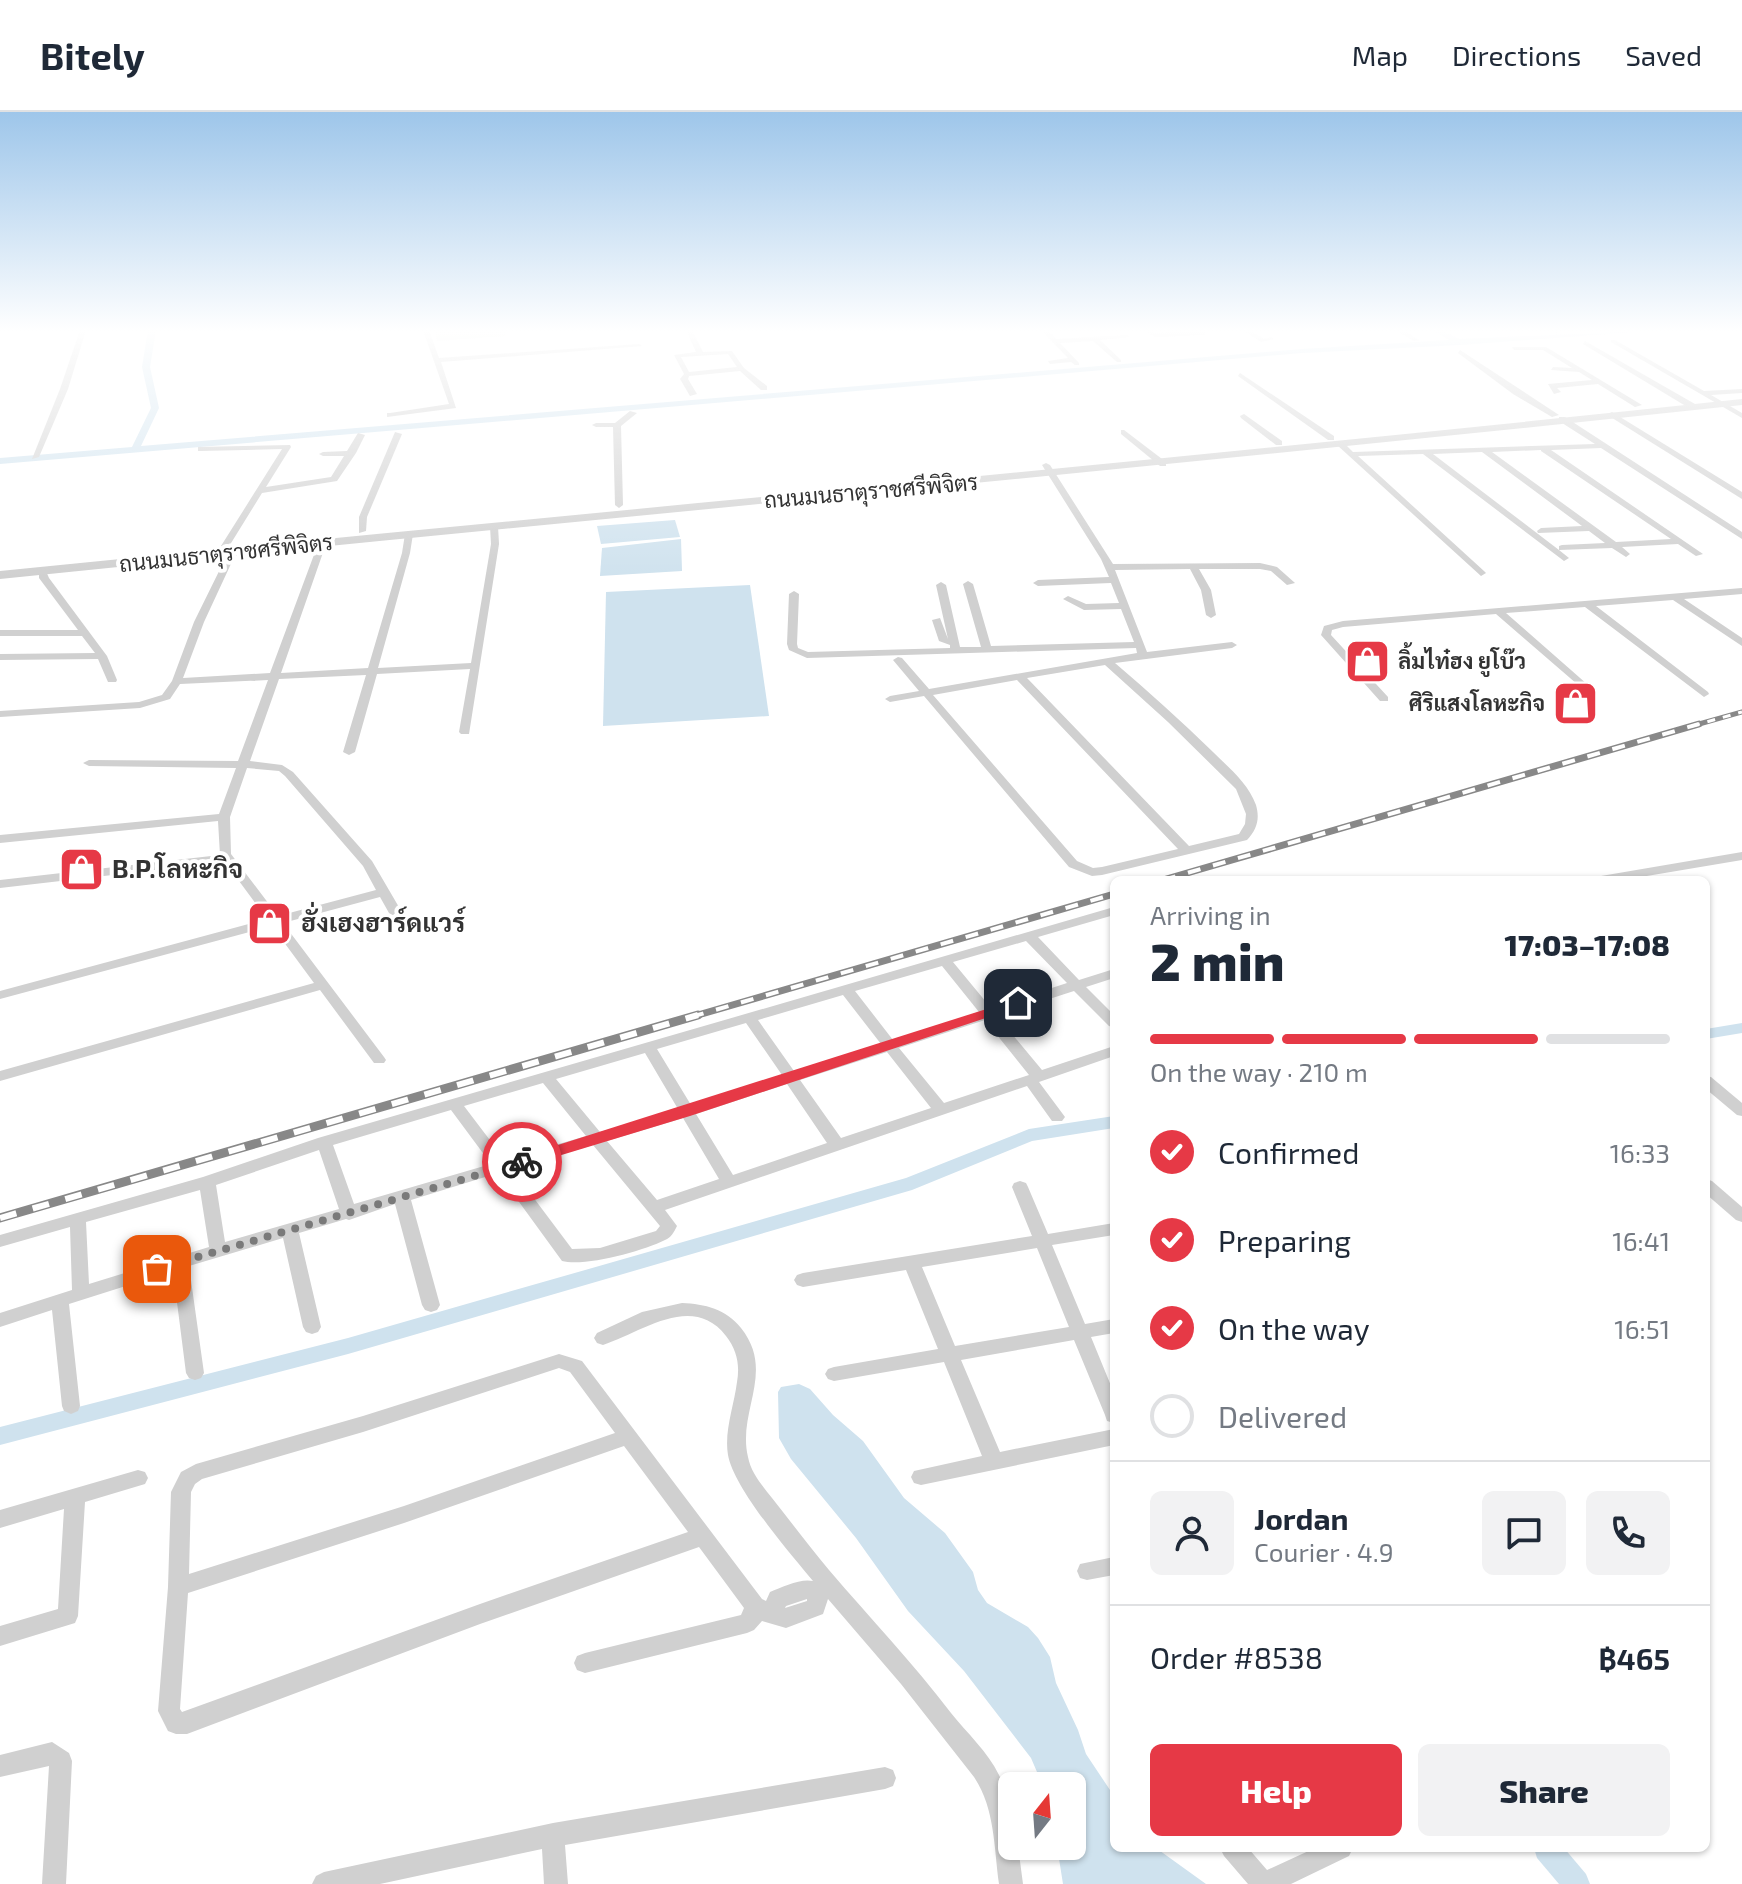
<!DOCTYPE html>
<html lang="en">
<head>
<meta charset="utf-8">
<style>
	body { margin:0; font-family:"Exo 2",Sarabun,sans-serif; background:#f2f2f3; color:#1f2937; height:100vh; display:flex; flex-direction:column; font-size:30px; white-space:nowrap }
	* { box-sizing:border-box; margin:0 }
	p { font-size:26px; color:#747a83 }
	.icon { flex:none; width:44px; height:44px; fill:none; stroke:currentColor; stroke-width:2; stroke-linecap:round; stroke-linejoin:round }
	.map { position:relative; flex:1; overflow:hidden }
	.details { position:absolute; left:1110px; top:764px; width:600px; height:976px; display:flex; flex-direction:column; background:#fff; border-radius:12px; box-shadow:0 2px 6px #0004 }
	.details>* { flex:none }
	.needle { width:52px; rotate:17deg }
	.controls { position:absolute; left:998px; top:1660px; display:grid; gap:16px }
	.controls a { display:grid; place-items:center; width:88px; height:88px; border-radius:12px; background:#fff; box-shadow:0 2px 6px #0004; font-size:40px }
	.pin { position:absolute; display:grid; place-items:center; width:68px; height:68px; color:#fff; margin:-34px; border-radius:16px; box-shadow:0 4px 12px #0006 }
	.courier { position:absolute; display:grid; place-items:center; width:80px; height:80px; margin:-40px; border:6px solid #e63946; border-radius:50%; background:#fff; color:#222; box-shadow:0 2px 10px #0007 }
	.head em { font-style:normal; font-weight:800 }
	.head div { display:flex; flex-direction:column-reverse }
	.head { display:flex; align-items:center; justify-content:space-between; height:136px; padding:0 40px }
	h1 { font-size:52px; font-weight:800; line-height:60px }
	.bar { display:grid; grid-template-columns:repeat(4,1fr); gap:12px 8px; align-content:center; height:96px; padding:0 40px }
	.bar i { height:10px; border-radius:6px; background:#e0e1e3 }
	.bar .active { background:#e63946 }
	.bar p { grid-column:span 4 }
	.line { display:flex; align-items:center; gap:20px; padding:0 40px; border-top:2px solid #e0e1e3 }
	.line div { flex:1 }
	.round { display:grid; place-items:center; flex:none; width:84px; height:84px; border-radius:12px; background:#f2f2f3 }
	ol { padding:0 40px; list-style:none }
	li { display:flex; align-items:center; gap:24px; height:88px }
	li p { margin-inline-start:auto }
	li .icon { padding:8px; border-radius:50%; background:#e63946; color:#fff; stroke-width:4 }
	li:last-child { color:#747a83 }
	li i { width:44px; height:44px; border:4px solid #e0e1e3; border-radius:50% }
	.primary-button { display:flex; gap:16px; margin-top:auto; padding:16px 40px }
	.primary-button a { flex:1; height:92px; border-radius:12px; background:#e63946; color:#fff; font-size:32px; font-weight:800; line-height:92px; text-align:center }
	.primary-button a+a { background:#f2f2f3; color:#1f2937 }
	header { display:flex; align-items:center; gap:48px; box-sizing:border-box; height:112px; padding:0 40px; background:#fff; border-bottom:2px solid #e0e1e3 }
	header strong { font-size:38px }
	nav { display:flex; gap:44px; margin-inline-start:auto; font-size:28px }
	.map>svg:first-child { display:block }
</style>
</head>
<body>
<header>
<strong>Bitely</strong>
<nav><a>Map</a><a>Directions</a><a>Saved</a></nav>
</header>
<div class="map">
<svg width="1742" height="1772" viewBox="0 0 1742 1772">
	<rect width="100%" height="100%" fill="#fff"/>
	<!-- green -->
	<path fill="#e6ecdf" d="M435 218H504L506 224 437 229Z"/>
	<!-- water -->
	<g fill="#cfe2ee">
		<path d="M675 408 680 425 601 432 597 414Z"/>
		<path d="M681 427 682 459 600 464 602 436Z"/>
		<path d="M750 473 769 604 603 614 606 480Z"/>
		<path d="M799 1272 810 1277 833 1303 863 1329 904 1386 945 1421 973 1460 978 1478 987 1491 1028 1515 1038 1526 1050 1545 1056 1571 1078 1618 1086 1642 1114 1684V1736H1156L1206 1772H1063L1057 1734H1072V1674H1043L1031 1646 964 1559 908 1499 856 1426 791 1347 779 1326 778 1280 781 1275Z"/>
	</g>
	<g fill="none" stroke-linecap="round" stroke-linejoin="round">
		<!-- canal -->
		<g fill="#cfe2ee" fill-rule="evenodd">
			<path d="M148 218H156L150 255 159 296 141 334 1302 237 1449 228 1432 218H1441L1459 227 1663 218 1460 233 1302 241 0 352V346L132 335 151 296 142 255Z"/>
			<path d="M1742 911V921L1706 927V917Z"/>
			<path d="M1114 1004V1016L1032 1029 912 1078 348 1242 0 1333V1315L348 1226 906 1066 1029 1017Z"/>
			<path d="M1534 1736H1564L1586 1762 1590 1772H1559L1537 1746Z"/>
		</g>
		<!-- minor -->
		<g fill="#d0d0d0" fill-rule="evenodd">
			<path d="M80 218H86L68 277 39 345 32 347 60 277Z"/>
			<path d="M423 218H429L439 246 639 232 642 234 441 250 456 296 387 305V301H390L449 292Z"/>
			<path d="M686 218H692L703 240 732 239 744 256 767 274V278H761L740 259 689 264 688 267 697 282 690 284 680 267 684 262 674 243 696 240ZM728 242 737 255 689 260 681 245Z"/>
			<path d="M1041 218H1048L1056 227 1127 223 1130 225 1100 228 1121 248V250H1117L1093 229 1060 231 1079 251V253H1075L1071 250 1050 252 1048 249 1068 246Z"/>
			<path d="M1143 218 1156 221 1208 218 1204 223 1155 225Z"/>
			<path d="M1243 218H1250L1264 227 1271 225 1274 227 1261 230Z"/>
			<path d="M1395 218H1403L1419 228 1414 229Z"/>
			<path d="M1552 218H1559V219L1556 221Z"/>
			<path d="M1611 228H1615L1704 279 1742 277V281L1711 283 1742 301V306L1611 230Z"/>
			<path d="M1585 229 1695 292 1696 294 1689 296 1583 232Z"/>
			<path d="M1512 235H1546L1642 293 1635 295 1598 272 1557 276 1561 280 1554 282 1548 272 1592 268 1579 260 1551 258 1553 255 1572 256 1543 238H1514Z"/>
			<path d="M1460 238 1559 303 1552 305 1513 282 1458 241Z"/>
			<path d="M1240 261 1334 324V328H1328L1238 264Z"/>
			<path d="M630 299 637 301 621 314 623 393 619 396 615 393 613 315H596L592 313 596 311H615Z"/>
			<path d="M1612 300 1742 380V387L1609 304 1608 302Z"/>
			<path d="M1244 302 1282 329V333H1276L1241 306 1240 304Z"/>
			<path d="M1559 305H1565L1742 420V427L1601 336 1551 338 1703 442 1696 444 1678 432 1622 435 1630 442 1626 445 1612 436 1559 438 1569 446 1564 449 1423 342 1358 344 1484 459 1486 461 1481 464 1337 333 1344 331 1353 340 1595 332 1559 309ZM1541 338V339L1671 427 1616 430 1492 340ZM1482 340 1582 414 1541 416 1537 419 1538 421 1589 419 1605 431 1562 433 1559 434V438L1433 342Z"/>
			<path d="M1124 318 1166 350V354H1160L1121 322V318Z"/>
			<path d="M395 320 402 322 367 405 366 419 359 421V405Z"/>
			<path d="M358 321 365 323 356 341 337 369 262 381 228 436H222L221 434 282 337 201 339H198V335L290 333 291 335 266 375 331 365 344 344H323L319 342 323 340 347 339Z"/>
			<path d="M1046 351 1050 353 1113 452 1260 451 1277 455 1295 471 1287 473 1271 459 1260 457H1199L1211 478 1216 503 1211 506 1206 503 1201 478 1190 457 1115 458 1147 540 1232 530 1237 533 1232 536 1115 551C1149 580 1181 609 1213 640 1229 656 1248 671 1256 693 1260 707 1257 717 1247 728L1102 763 1092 764 1069 755 924 584 890 590 885 587 890 584 919 579 893 548 898 545 902 546 929 577 1137 541 1136 536 807 546 789 538 787 532 789 482 794 479 799 482 797 532 798 536 808 540 950 536V533L939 529 932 508 940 506 948 527 936 473 941 470 946 473 960 535H981L963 472 968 469 973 472 991 534 1134 530 1121 497 1084 498 1063 487 1068 484 1086 492 1119 491 1111 471 1038 474 1033 471 1038 468 1109 465 1101 447 1042 353ZM1105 553 1168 610 1236 677 1246 702 1245 712 1239 722 1189 734 1027 566ZM1017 568 1178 737 1102 755 1093 756 1077 749 933 583Z"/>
			<path d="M494 411 498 414 499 432 469 622H461L459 620 470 557 377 562 355 640 349 643 343 640 366 563 279 567 250 649 282 653 293 660 372 749 410 814 403 818 398 817 380 785 283 811 384 945 386 948 384 951H374L320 878 0 969V959L314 871 272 814 0 887V879L267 807 225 750 0 776V768L220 743 218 709 0 731V723L219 702 236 656 89 654 83 651 89 648 238 649 268 568 180 572 170 587 140 596 0 605V599L139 590 162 583 172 569 194 510 228 441 232 438 236 441 204 510 183 566 270 561 318 432 322 429 326 432 281 561 368 556 402 441 405 422 409 419 413 422 410 441 378 556 471 551 491 432 490 414ZM247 656 279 659 285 664 363 754 376 778 278 804 231 742 230 705Z"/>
			<path d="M39 457H45L49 466 107 544 117 568 116 570H108L98 547 0 548V542L95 541 82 524H0V518H78L39 466Z"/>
			<path d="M1742 476V482L1684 487 1742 526V534L1673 488 1596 494 1708 580 1709 582 1704 585 1585 495 1506 501 1596 580 1597 582 1592 585 1496 502 1343 515 1332 518 1331 523 1388 585V589H1380L1321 523 1324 514 1343 509Z"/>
			<path d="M1742 740V748L1623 768H1595L1601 764Z"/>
			<path d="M1114 795V803L1038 825 1079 868 1114 857V866L1086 875 1114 903V916L1109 914 1074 879 997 904 1042 958 1114 934V944L1039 970 1065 1005 1062 1009H1052L1027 974 665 1098 677 1114C674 1120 671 1126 665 1128 643 1139 585 1155 562 1149L498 1061 411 1088 440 1193 437 1198 431 1200 425 1198 422 1193 395 1092 349 1108 346 1107 299 1121 321 1215 318 1220 312 1222 306 1220 303 1215 283 1126 189 1154 204 1261 201 1266 195 1268 189 1266 186 1261 173 1159 69 1192 80 1294 78 1299 71 1302 64 1299 62 1294 52 1198 0 1215V1201L72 1178 70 1115 0 1135V1123L203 1065 318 1026ZM1026 829 1067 871 991 896 953 850ZM942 854 979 900 893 928 855 879ZM843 883 881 932 794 959 758 908ZM985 908 1029 963 944 991 899 936ZM746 911 782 963 691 993 657 937ZM887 940 931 996 841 1026 800 968ZM645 941 678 997 600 1020 556 967ZM543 971 586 1024 505 1048 464 994ZM787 972 827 1031 733 1063 696 1002ZM451 998 491 1052 354 1092 333 1033ZM683 1006 719 1067 657 1088 607 1029ZM593 1033 660 1114 656 1119 600 1136 572 1137 512 1057ZM319 1038 339 1097 225 1130 216 1073ZM200 1078 209 1135 89 1172 86 1110Z"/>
			<path d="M1706 964 1711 965 1742 991V1004L1737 1003 1706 977Z"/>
			<path d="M1706 1067 1712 1069 1742 1095V1110L1736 1108 1706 1082Z"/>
			<path d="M1020 1069 1026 1071 1028 1075 1048 1122 1114 1111V1123L1052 1133 1085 1212 1114 1207V1221L1091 1225 1114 1281V1311L1107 1309 1105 1303 1074 1228 961 1248 1000 1340 1114 1317V1333L921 1373 914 1371 911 1365 914 1359 982 1344 944 1250 834 1269 828 1267 825 1262 828 1257 834 1255 938 1237 906 1158 803 1175 797 1173 794 1168 797 1163 803 1161 1032 1124 1012 1075 1014 1071ZM1037 1136 1069 1215 955 1234 922 1155Z"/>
			<path d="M682 1191C705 1192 726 1197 741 1216 776 1260 737 1299 748 1345 751 1361 762 1373 772 1386 791 1410 809 1434 829 1458 870 1506 913 1551 951 1601 967 1621 988 1640 999 1663 1012 1689 1012 1707 1012 1734H1018L1023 1772H999C994 1736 995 1696 974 1665L901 1572 828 1487 823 1502 786 1516 762 1509 754 1518 747 1521 585 1561 577 1558 574 1551 577 1544 585 1541 741 1503 744 1496 699 1435 480 1512 187 1622H176L168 1619 158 1599 168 1475 171 1380 181 1360 196 1352 363 1304 559 1242 582 1249 762 1487 766 1489 770 1480C782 1475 801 1466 813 1469 790 1441 734 1377 728 1343 724 1319 734 1294 737 1270 740 1253 737 1238 726 1224 692 1180 641 1221 603 1233L597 1231 594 1226 597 1221 642 1200ZM559 1256 570 1260 615 1321 404 1394 189 1462 191 1380 195 1372 202 1367 363 1320ZM624 1334 688 1420 480 1492 182 1600 180 1597 188 1481 404 1411ZM807 1487V1489L785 1496 786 1494Z"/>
			<path d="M138 1358 145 1360 148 1366 145 1372 85 1390 78 1504 75 1511 0 1534V1514L58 1497 64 1397 0 1416V1398Z"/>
			<path d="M1114 1445V1463L1087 1468 1080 1466 1077 1459 1080 1452Z"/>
			<path d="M52 1630 69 1641 72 1649 66 1772H42L49 1654 0 1665V1643Z"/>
			<path d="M885 1655 893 1658 896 1666 893 1674 885 1677 565 1733 568 1772H544L542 1737 380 1772H312L316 1764 324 1760 553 1711Z"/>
			<path d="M1220 1736H1248L1267 1758 1315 1736H1353L1349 1744 1291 1772H1248L1224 1744Z"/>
		</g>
		<!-- tertiary -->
		<path fill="#d0d0d0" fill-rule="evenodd" d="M1742 287V293C1162 355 581 408 0 467V459C581 401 1162 349 1742 287Z"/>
		<defs>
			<path id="rail-far2" d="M1692 614 1742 600"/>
			<g id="rail-far1">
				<path d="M1163 768 1699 612"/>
				<path d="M691 905 1114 782"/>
			</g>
			<path id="rail" d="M0 1106 698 903"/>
		</defs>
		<!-- rail-far2 casing -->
		<use href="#rail-far2" stroke="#888" stroke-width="5"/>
		<!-- rail-far1 casing -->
		<use href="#rail-far1" stroke="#888" stroke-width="7"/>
		<!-- rail casing -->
		<use href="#rail" stroke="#888" stroke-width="9"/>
		<!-- rail-far2 -->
		<use href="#rail-far2" stroke="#fff" stroke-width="3" stroke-dasharray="8" stroke-linecap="butt"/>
		<!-- rail-far1 -->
		<use href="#rail-far1" stroke="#fff" stroke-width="4" stroke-dasharray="13" stroke-linecap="butt"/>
		<!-- rail -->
		<use href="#rail" stroke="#fff" stroke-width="6" stroke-dasharray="17" stroke-linecap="butt"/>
	</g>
	<!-- sky -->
	<linearGradient id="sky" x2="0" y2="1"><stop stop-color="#9ec6ea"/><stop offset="0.47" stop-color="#fff"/><stop offset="1" stop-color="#fff" stop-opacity="0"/></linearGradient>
	<rect width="1742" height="466" fill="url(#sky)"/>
	<!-- route -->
	<path fill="#e63946" d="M1018 887 1022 888V894L690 1004 522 1055 514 1050 517 1046Z"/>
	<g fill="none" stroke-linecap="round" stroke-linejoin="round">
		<!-- done -->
		<path stroke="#7a7a7a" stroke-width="8" stroke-dasharray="0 14.4" d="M157 1157 522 1050"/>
	</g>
	<!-- icons -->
	<defs>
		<symbol id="shop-square" viewBox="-11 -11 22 22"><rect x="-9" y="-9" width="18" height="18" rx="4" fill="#e63946" stroke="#fff"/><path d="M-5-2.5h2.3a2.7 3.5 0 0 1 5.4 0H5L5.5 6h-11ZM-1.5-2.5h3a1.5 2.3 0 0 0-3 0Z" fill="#fff"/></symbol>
	</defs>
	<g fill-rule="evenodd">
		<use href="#shop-square" x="1342" y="524" width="51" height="51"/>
		<use href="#shop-square" x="1550" y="566" width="51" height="51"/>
		<use href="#shop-square" x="56" y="732" width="51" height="51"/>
		<use href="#shop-square" x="244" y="786" width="51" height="51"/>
	</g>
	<g text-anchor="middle" stroke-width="8" stroke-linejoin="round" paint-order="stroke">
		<!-- far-street labels -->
		<g font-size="22" fill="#333" stroke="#fff">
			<text transform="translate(871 379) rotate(-5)" y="8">ถนนมนธาตุราชศรีพิจิตร</text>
			<text transform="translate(226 441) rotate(-6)" y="8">ถนนมนธาตุราชศรีพิจิตร</text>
		</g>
		<!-- far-poi labels -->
		<g font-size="22" font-weight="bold" fill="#333" stroke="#fff" text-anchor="start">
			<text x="1398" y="557">ลิ้มไท๋ฮง ยูโบ๊ว</text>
			<text x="1545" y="599" text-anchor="end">ศิริแสงโลหะกิจ</text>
		</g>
		<!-- poi labels -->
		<g font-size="26" font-weight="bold" fill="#333" stroke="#fff" text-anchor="start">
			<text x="112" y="766">B.P.โลหะกิจ</text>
			<text x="301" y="820">ฮั่งเฮงฮาร์ดแวร์</text>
		</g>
	</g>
</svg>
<div class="controls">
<a><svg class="needle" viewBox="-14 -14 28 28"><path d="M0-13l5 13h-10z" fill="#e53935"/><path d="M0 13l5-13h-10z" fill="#747a83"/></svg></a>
</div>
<div class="pin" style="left:157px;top:1157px;background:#ea580c"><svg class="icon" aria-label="bag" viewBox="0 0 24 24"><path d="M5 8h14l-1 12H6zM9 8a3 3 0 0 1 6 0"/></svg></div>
<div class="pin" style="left:1018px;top:891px;background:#1f2937"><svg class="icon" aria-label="home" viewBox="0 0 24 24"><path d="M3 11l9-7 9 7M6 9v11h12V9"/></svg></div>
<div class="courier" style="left:522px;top:1050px"><svg class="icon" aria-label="bike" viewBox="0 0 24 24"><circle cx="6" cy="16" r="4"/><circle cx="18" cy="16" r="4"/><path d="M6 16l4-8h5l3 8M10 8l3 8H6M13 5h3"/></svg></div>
<section class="details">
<div class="head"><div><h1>2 min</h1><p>Arriving in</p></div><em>17:03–17:08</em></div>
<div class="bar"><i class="active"></i><i class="active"></i><i class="active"></i><i></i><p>On the way · 210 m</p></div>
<ol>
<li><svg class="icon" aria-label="check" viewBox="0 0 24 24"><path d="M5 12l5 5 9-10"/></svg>Confirmed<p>16:33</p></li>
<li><svg class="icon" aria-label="check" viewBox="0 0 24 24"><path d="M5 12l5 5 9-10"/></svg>Preparing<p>16:41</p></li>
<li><svg class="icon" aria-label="check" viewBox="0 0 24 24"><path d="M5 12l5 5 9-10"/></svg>On the way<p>16:51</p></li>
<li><i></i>Delivered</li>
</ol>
<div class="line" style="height:144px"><a class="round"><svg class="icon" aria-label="person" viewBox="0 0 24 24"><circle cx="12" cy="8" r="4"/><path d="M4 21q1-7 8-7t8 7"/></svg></a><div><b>Jordan</b><p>Courier · 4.9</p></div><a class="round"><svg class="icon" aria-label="chat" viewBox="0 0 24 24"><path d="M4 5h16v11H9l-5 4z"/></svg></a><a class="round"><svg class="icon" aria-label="phone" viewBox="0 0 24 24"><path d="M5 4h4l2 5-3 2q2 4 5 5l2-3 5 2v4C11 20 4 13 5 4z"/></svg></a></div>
<div class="line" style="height:104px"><div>Order #8538</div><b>฿465</b></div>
<div class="primary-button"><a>Help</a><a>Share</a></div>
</section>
</div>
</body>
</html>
